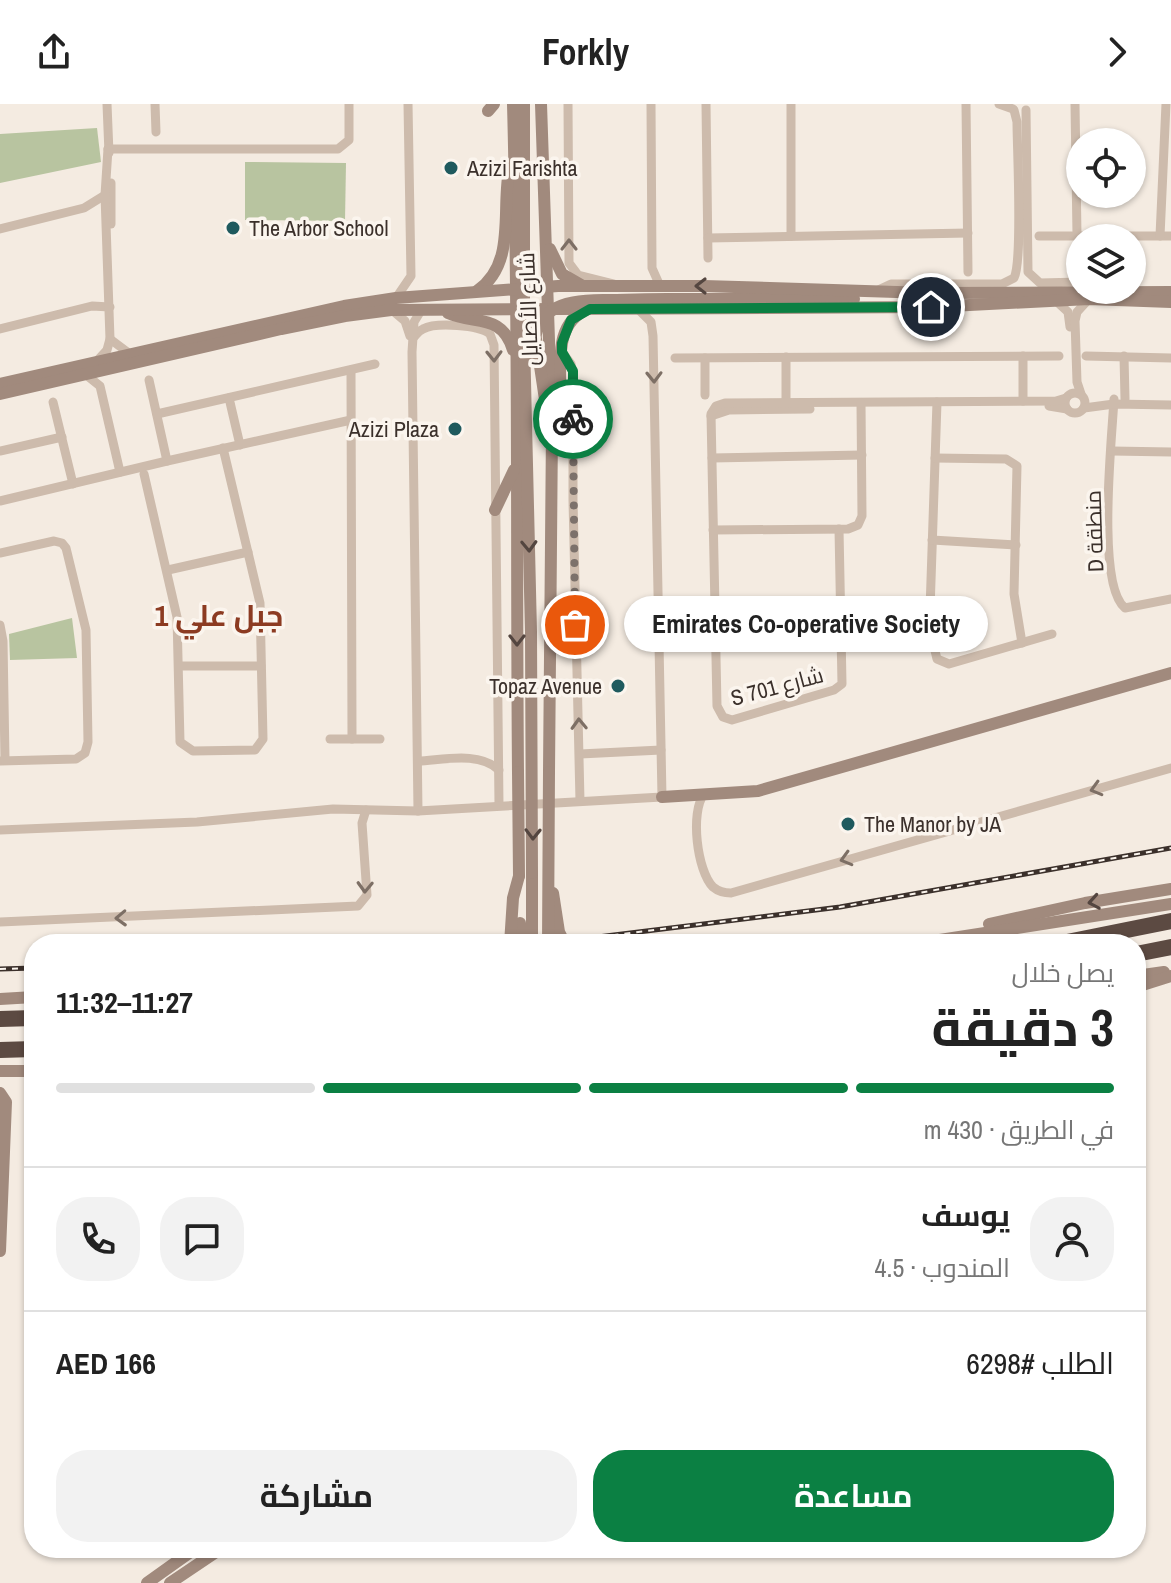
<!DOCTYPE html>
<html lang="ar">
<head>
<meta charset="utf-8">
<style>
	body { margin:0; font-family:"Archivo Narrow",Cairo,sans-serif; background:#f2f2f2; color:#222; direction:rtl; height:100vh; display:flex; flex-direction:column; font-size:30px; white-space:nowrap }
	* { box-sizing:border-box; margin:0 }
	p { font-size:26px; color:#767676 }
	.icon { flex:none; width:44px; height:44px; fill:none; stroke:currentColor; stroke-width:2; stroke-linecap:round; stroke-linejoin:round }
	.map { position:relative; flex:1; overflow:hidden; direction:ltr }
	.drawer { position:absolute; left:24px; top:830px; width:1122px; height:624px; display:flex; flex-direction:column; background:#fff; border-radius:32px; box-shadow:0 2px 6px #0004; direction:rtl }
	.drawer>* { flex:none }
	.buttons { position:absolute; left:1066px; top:24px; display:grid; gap:16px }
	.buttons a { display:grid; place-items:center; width:80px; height:80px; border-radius:50%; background:#fff; box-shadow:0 2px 6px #0004; font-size:40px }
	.pin { position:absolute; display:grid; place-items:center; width:68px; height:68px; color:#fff; margin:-34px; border:4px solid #fff; border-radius:50%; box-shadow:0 2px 8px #0007 }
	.courier { position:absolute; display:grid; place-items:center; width:80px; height:80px; margin:-40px; border:6px solid #0b8043; border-radius:50%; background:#fff; color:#222; box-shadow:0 2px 10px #0007 }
	.bubble { position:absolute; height:56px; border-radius:28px; background:#fff; box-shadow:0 2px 6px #0004; font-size:26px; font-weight:700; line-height:56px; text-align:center; direction:rtl }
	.head em { font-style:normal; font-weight:700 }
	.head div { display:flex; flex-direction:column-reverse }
	.head { display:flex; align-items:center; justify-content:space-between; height:136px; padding:0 32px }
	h1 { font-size:52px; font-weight:700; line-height:60px }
	.bar { display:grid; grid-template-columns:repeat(4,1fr); gap:12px 8px; align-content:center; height:96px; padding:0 32px }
	.bar i { height:10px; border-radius:6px; background:#e0e0e0 }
	.bar .selected { background:#0b8043 }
	.bar p { grid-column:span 4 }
	.line { display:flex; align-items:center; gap:20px; padding:0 32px; border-top:2px solid #e0e0e0 }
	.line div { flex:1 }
	.round { display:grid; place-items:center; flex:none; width:84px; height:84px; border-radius:32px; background:#f2f2f2 }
	.button { display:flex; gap:16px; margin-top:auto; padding:16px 32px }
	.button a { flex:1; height:92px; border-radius:32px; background:#0b8043; color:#fff; font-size:32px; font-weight:700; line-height:92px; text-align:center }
	.button a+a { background:#f2f2f2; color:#222 }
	header { display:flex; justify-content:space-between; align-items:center; height:104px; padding:0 32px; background:#fff; font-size:36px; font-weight:700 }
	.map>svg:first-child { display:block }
</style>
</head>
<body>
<header><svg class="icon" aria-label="forward" viewBox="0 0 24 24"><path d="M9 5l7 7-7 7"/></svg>Forkly<svg class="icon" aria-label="share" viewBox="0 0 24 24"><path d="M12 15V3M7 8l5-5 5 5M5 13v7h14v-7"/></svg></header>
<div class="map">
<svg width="1171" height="1479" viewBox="0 0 1171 1479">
	<rect width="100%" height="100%" fill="#f4ebe1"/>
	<!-- green -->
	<g fill="#b8c4a0">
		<path d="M97 24 101 58 0 79V30Z"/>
		<path d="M245 58 346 59 345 117 245 116Z"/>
		<path d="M72 514 77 554 10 556 9 530Z"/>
	</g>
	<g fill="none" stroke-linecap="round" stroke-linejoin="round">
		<!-- street -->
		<g stroke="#cdbbac" stroke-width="9">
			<path d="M107 0 109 49"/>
			<path d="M155 0 156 28"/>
			<path d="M568 0 569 159 578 171 614 180"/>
			<path d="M651 0 652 164 660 182"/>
			<path d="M706 0 708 154"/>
			<path d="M791 0V132"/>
			<path d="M966 0 968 168"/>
			<path d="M999 0 1013 5"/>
			<path d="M1075 0 1077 131"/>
			<path d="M1026 6 1028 168 1040 179 1080 178"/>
			<path d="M108 45H338L349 36V0"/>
			<path d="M111 79V120"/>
			<path d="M0 125 84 104 105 91"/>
			<path d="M1039 132H1171"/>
			<path d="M1160 132 1166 0"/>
			<path d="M708 134 968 129"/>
			<path d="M876 187 891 180H1002L1014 174C1023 157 1017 44 1017 18L1014 6"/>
			<path d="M396 194 411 172 408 0"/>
			<path d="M1055 196 1068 208 1070 223"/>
			<path d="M392 206 405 217 410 232"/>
			<path d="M0 225 92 202 110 203"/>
			<path d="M413 234C417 230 418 227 423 225 436 218 479 221 490 230L494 241 499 701"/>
			<path d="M110 235 130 250"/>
			<path d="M562 248 571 260 573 270V396L580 697"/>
			<path d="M1023 252V297"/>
			<path d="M1086 252 1171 254"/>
			<path d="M1124 252 1125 295"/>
			<path d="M675 254 1059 252"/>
			<path d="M705 254V291"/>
			<path d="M97 257 107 246 110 235 105 91 108 45"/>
			<path d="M351 266 352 635"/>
			<path d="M85 270 100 282 120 368"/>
			<path d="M149 276 167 357"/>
			<circle cx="1075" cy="299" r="10"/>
			<path d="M1081 290 1077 278 1075 217 1077 208 1088 196"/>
			<path d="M229 294 240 341"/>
			<path d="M1114 295C1112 334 1096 481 1125 504L1171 495"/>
			<path d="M53 298 73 380"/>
			<path d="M937 298 930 506 931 530 937 555 949 560 1052 530"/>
			<path d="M786 302V253"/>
			<path d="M1049 302 1067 305"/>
			<path d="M1084 304 1114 300 1171 301"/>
			<path d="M157 310 375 260"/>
			<path d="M711 312 729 306 810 305"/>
			<path d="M0 347 62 333"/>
			<path d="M1112 347 1171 348"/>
			<path d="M712 354 862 351"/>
			<path d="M935 354 1006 355 1017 362 1014 490 1022 539"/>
			<path d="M144 370 177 513 180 638 193 647 255 646 263 635 260 499 223 344"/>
			<path d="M0 397 167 357 351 316"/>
			<path d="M839 425 842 580 834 586 732 616 723 613 717 602 711 310 716 302 725 299 1056 297 1066 294"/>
			<path d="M713 426 848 425 858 421 862 412 861 299"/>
			<path d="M932 436 1016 441"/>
			<path d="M0 449 54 437 62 439 66 444 86 526 88 638 85 649 76 655 0 657"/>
			<path d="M168 466 248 448"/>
			<path d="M715 510 842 508"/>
			<path d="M0 521 3 537 5 656"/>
			<path d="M179 562H261"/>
			<path d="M330 635H380"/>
			<path d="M580 650 661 646"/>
			<path d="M418 657C443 656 479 647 499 666"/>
			<path d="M704 690C690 708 697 767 713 783 719 788 724 789 731 789L1171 664"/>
			<path d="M418 707 412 248 414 218 422 205"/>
			<path d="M0 726 197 718 333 705 418 707 662 693 653 232 651 218 638 205"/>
			<path d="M0 818 358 802 367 791 362 719 366 706"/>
		</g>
		<!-- secondary -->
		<g stroke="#a18a7d" stroke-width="12">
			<path d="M513 0C519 223 516 445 518 668"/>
			<path d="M541 0 552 325 549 668"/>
			<path d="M488 7 494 0"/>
			<path d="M550 145 562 170 581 181"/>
			<path d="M477 187C518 159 500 103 510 61"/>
			<path d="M667 195H854"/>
			<path d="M531 202 546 302"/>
			<path d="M448 209C475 221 502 209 513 246"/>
			<path d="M0 280 344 202 396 194 558 182H704L928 189 1171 188"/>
			<path d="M0 290 281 225 345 212 391 206 931 203 1089 195 1171 198"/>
			<path d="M556 314C568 279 545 223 588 205"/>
			<path d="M495 406 514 366"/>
			<path d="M662 693 758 687 1171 569"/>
			<path d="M520 819V840"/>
			<path d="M989 820 1085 799 1171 785"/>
			<path d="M510 840 513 794 519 772"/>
			<path d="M532 840V769"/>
			<path d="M914 840 1171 800"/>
			<path d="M1136 872 1164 868"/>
			<path d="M1136 883 1171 872"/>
			<path d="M0 895 34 893"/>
			<path d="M0 967H34"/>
			<path d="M0 989 6 998 0 1147"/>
			<path d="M147 1479 196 1444"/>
			<path d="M170 1479 222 1444"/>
		</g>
		<!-- highway -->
		<g stroke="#5c4a42" stroke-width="16">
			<path d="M1057 840 1171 817"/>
			<path d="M1136 850 1171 843"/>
			<path d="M0 915 34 914"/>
			<path d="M0 946 34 945"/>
		</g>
		<defs>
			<g id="rail">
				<path d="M541 840 840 803 1171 744"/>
				<path d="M0 865 34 864"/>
			</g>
		</defs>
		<!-- rail casing -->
		<use href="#rail" stroke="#3b302b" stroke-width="5"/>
		<!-- rail -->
		<use href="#rail" stroke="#fbf5ee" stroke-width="2" stroke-dasharray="6" stroke-linecap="butt"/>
		<!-- secondary-bridge -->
		<g stroke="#a18a7d" stroke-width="12">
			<path d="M524 0V235L531 528 532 769"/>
			<path d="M532 255C534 204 558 197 603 196 625 196 646 195 667 195"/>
			<path d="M518 668 519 772"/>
			<path d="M553 789 559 828 565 840"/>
			<path d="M548 840 549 668"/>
		</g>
	</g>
	<!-- one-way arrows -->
	<defs><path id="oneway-chevron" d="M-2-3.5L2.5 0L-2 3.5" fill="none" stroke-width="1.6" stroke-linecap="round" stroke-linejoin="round" transform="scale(2)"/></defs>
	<g stroke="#7d6f65">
		<use href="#oneway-chevron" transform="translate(569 141) rotate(-90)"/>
		<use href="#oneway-chevron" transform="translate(494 252) rotate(89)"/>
		<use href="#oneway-chevron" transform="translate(654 273) rotate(89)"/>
		<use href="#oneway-chevron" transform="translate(579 620) rotate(-92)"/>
		<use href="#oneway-chevron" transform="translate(1096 685) rotate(164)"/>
		<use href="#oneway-chevron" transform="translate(846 755) rotate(164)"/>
		<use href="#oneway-chevron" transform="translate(365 783) rotate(92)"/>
		<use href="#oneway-chevron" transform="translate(121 814) rotate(178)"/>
	</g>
	<g stroke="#544640">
		<use href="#oneway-chevron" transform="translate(701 182) rotate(-180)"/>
		<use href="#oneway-chevron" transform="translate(529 442) rotate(88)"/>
		<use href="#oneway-chevron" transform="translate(517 536) rotate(90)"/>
		<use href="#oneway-chevron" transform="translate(533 730) rotate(91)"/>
		<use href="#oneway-chevron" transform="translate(1094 798) rotate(170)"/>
	</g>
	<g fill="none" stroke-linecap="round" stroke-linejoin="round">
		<!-- done -->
		<path stroke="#7c716b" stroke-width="8" stroke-dasharray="0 14.4" d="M573 315 575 521"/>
		<!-- route -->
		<path stroke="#0b8043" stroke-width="10" d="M573 315V267L562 248V239L571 216 590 205 931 203"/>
	</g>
	<!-- markers -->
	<g fill="#1f5a5e" stroke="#fbf5ee" stroke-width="3">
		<circle cx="451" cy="64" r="8"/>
		<circle cx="233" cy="124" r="8"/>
		<circle cx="455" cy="325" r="8"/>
		<circle cx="618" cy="582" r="8"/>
		<circle cx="848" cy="720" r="8"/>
	</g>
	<g text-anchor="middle" stroke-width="7" stroke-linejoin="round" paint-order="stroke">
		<!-- poi labels -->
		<g font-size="22" fill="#3b302b" stroke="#fbf5ee" text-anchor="start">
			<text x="467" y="72">Azizi Farishta</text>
			<text x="249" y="132">The Arbor School</text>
			<text x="439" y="333" text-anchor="end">Azizi Plaza</text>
			<text x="602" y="590" text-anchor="end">Topaz Avenue</text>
			<text x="864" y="728">The Manor by JA</text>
		</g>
		<!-- street labels -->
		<g font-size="22" fill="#3b302b" stroke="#fbf5ee">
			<text transform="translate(528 205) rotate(-92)" y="8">شارع الأصايل</text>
			<text transform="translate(1094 427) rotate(-92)" y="8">D منطقة</text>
			<text transform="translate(777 582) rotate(-15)" y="8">S 701 شارع</text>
		</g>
		<!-- district labels -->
		<g font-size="30" font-weight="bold" fill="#8c3b22" stroke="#fbf5ee">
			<text x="219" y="522">جبل علي 1</text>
		</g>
	</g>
</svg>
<div class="buttons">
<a><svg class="icon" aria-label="locate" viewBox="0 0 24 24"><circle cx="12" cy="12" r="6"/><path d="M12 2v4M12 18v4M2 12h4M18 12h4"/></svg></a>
<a><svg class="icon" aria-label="layers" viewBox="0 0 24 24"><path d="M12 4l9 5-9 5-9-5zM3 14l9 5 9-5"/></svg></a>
</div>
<div class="pin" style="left:575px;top:521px;background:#ea580c"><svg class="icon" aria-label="bag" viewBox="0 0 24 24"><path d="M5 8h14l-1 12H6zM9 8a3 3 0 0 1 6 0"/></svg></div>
<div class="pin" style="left:931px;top:203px;background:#1f2937"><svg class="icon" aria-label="home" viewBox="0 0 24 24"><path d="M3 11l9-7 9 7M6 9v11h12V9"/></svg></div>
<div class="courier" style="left:573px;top:315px"><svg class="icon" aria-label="bike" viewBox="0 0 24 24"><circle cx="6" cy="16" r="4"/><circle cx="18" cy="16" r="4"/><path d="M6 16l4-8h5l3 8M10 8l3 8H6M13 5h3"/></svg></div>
<div class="bubble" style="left:624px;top:492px;width:364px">Emirates Co-operative Society</div>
<section class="drawer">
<div class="head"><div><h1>3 دقيقة</h1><p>يصل خلال</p></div><em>11:27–11:32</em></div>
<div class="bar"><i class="selected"></i><i class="selected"></i><i class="selected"></i><i></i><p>في الطريق · 430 m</p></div>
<div class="line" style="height:144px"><a class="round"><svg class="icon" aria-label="person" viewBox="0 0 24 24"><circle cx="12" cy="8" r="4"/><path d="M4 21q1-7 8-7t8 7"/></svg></a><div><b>يوسف</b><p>المندوب · 4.5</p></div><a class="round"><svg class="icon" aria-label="chat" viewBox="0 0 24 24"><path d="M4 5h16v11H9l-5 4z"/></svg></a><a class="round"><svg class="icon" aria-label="phone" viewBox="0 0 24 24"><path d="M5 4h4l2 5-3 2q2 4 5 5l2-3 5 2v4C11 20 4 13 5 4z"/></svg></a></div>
<div class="line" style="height:104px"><div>الطلب #6298</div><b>AED 166</b></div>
<div class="button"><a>مساعدة</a><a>مشاركة</a></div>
</section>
</div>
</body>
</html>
